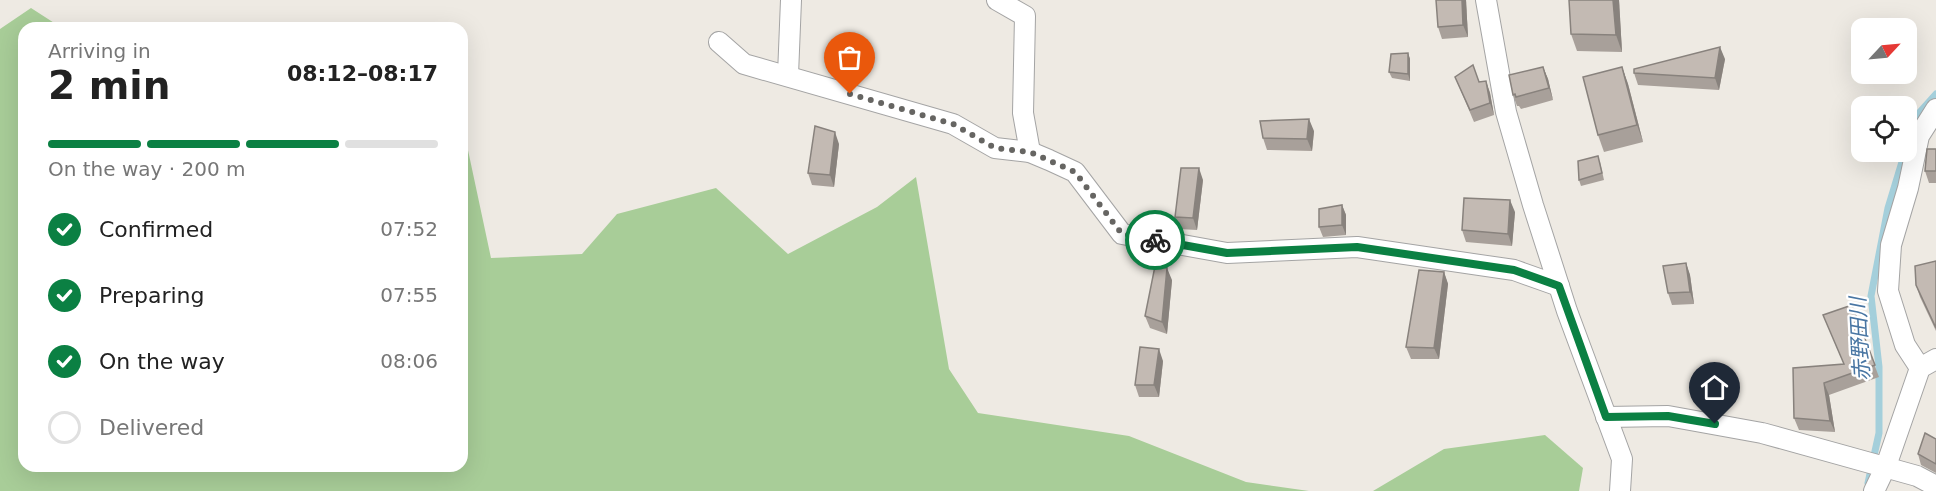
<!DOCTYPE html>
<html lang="en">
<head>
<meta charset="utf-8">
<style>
	body { margin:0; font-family:"DejaVu Sans","Noto Sans JP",sans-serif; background:#f2f2f2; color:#222; height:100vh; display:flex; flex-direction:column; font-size:22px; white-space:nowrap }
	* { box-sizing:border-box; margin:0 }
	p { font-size:20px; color:#767676 }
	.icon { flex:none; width:33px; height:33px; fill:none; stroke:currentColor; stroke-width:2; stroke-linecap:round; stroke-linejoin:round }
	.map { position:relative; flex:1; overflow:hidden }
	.drawer { position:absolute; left:18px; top:22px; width:450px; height:450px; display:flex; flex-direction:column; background:#fff; border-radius:18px; box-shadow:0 6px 24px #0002 }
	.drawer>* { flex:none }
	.needle { width:39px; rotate:64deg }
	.controls { position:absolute; left:1851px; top:18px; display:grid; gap:12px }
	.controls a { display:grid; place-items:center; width:66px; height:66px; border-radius:12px; background:#fff; box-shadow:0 6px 24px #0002; font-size:30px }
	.pin { position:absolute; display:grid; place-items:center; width:51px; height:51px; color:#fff; margin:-62px -26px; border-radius:50% 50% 50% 0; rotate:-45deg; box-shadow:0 0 6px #0007 }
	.pin .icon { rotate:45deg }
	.courier { position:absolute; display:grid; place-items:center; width:60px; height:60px; margin:-30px; border:4px solid #0b8043; border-radius:50%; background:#fff; color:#222; box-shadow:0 2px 8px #0007 }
	.summary em { font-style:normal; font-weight:700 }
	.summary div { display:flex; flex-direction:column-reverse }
	.summary { display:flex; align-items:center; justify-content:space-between; height:102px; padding:0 30px }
	h1 { font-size:39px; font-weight:700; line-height:45px }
	.bar { display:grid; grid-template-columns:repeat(4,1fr); gap:9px 6px; align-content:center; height:72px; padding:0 30px }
	.bar i { height:8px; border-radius:4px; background:#e0e0e0 }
	.bar .on { background:#0b8043 }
	.bar p { grid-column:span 4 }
	ol { padding:0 30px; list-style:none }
	li { display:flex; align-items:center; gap:18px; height:66px }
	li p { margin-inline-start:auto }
	li .icon { padding:6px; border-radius:50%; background:#0b8043; color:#fff; stroke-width:4 }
	li:last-child { color:#767676 }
	li i { width:33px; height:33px; border:3px solid #e0e0e0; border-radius:50% }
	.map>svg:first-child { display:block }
</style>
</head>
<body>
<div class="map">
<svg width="1936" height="491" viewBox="0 0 1936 491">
	<rect width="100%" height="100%" fill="#eeeae3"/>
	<!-- forest -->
	<g fill="#a8cd98">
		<path d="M31 8 62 28H24V466H462V122L491 258 582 254 617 214 716 188 788 254 877 207 916 177 949 369 978 413 1129 436 1246 482 1309 491H0V29Z"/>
		<path d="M1545 435 1583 468 1579 491H1373L1444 449Z"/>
	</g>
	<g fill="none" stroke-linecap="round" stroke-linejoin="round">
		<!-- stream -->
		<g stroke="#a4cfdb" stroke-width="7">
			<path d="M1912 131 1919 113 1936 94"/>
			<path d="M1868 483 1879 433V367L1871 296 1888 208 1905 152"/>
		</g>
		<defs>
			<g id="minor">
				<path d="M997 0 1025 16 1023 113 1030 152"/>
				<path d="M1486 0 1506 112 1533 205 1567 311 1622 459 1620 491"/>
				<path d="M719 42 744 64 953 124 995 148 1030 152 1049 160 1075 172 1122 234 1227 253 1357 247 1514 270 1559 286"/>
				<path d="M788 75 791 0"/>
				<path d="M1920 368 1905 345 1888 291 1891 245 1908 188 1919 136 1936 109"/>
				<path d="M1606 417 1668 416 1762 433 1917 476 1936 486"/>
				<path d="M1874 491 1886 466 1920 368 1936 359"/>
			</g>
		</defs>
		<!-- minor casing -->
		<use href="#minor" stroke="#a4a4a4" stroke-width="22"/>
		<!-- minor -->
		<use href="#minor" stroke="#fff" stroke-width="20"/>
	</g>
	<!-- wall -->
	<g fill="#a8a09a">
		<path d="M1466 0 1468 37 1442 39 1438 27Z"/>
		<path d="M1619 0 1622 52 1577 51 1571 34Z"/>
		<path d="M1408 53 1410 59V81L1392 78 1389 72Z"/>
		<path d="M1725 59 1719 90 1638 85 1634 73Z"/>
		<path d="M1543 67 1548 79 1553 100 1521 109 1519 106H1517L1513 95Z"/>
		<path d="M1622 67 1628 84 1643 142 1604 152 1598 135Z"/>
		<path d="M1455 77 1479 82 1486 81 1490 93 1494 115 1474 122Z"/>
		<path d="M1314 131 1312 151 1267 150 1263 138Z"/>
		<path d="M839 144 834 187 812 185 808 173Z"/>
		<path d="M1936 149V183H1929L1925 171Z"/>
		<path d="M1600 162 1604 180 1581 186 1579 180Z"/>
		<path d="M1203 180 1197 230 1179 229 1175 217Z"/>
		<path d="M1342 205 1346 215V235L1323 237 1319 227Z"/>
		<path d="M1515 212 1512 246 1466 242 1462 230Z"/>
		<path d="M1936 261V331L1920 297 1916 285Z"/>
		<path d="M1686 263 1690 275 1694 304 1672 305 1668 293Z"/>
		<path d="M1444 272 1448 284 1439 359H1411L1406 347Z"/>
		<path d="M1172 280 1167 334 1150 328 1145 316Z"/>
		<path d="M1852 305 1879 377 1829 395 1835 432 1799 430 1794 418 1793 368 1844 364 1823 315Z"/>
		<path d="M1163 361 1159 397H1139L1135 385Z"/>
		<path d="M1936 439V473L1921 465 1918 454Z"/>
	</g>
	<!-- shaded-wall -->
	<g fill="#88827d">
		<path d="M1462 0H1466L1468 37 1463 25Z"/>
		<path d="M1613 0H1619L1622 52 1616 35Z"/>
		<path d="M1720 47 1725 59 1719 90 1715 78Z"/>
		<path d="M1408 53 1410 59V81L1408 74Z"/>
		<path d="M1543 67 1548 79 1553 100 1549 88Z"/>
		<path d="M1622 67 1628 84 1643 142 1637 125Z"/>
		<path d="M1486 81 1490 93 1494 115 1490 103Z"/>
		<path d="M1309 119 1314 131 1312 151 1307 139Z"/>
		<path d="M835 132 839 144 834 187 830 175Z"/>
		<path d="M1199 168 1203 180 1197 230 1193 218Z"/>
		<path d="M1510 200 1515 212 1512 246 1508 234Z"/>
		<path d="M1342 205 1346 215V235L1342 225Z"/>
		<path d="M1686 263 1690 275 1694 304 1690 292Z"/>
		<path d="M1167 268 1172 280 1167 334 1162 322Z"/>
		<path d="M1444 272 1448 284 1439 359 1434 348Z"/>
		<path d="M1159 349 1163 361 1159 397 1154 385Z"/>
		<path d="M1824 383 1829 395 1835 432 1830 421Z"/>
	</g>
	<!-- building -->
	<g fill="#c3bab3" stroke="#88827d" stroke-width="1.5">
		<path d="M1436 0H1462L1463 25 1438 27Z"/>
		<path d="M1569 0H1613L1616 35 1571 34Z"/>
		<path d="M1720 47 1715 78 1634 73V69Z"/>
		<path d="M1408 53V74L1389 72 1391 54Z"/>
		<path d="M1473 65 1479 82 1486 81 1490 103 1470 110 1455 77Z"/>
		<path d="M1543 67 1549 88 1516 97 1515 94 1513 95 1509 75Z"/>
		<path d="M1622 67 1637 125 1598 135 1583 77Z"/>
		<path d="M1309 119 1307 139 1263 138 1260 121Z"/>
		<path d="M815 126 835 132 830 175 808 173Z"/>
		<path d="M1927 149H1936V171H1925Z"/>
		<path d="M1598 156 1602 173 1579 180 1578 161Z"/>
		<path d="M1181 168H1199L1193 218 1175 217Z"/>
		<path d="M1464 198 1510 200 1508 234 1462 230Z"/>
		<path d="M1342 205V225L1319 227V209Z"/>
		<path d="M1936 261V328L1916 285 1915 266Z"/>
		<path d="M1686 263 1690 292 1668 293 1663 266Z"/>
		<path d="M1155 266 1167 268 1162 322 1145 316Z"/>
		<path d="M1419 270 1444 272 1434 348 1406 347Z"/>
		<path d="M1852 305 1875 365 1824 383 1830 421 1794 418 1793 368 1844 364 1823 315Z"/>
		<path d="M1140 347 1159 349 1154 385H1135Z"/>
		<path d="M1925 433 1936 439V464L1918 454Z"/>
	</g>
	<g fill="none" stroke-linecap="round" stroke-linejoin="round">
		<!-- done -->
		<path stroke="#666562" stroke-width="6" stroke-dasharray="0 10.8" d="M850 94 953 124 995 148 1030 152 1075 172 1122 234 1155 240"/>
		<!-- route -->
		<path stroke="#0b8043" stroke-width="8" d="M1155 240 1227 253 1357 247 1514 270 1559 286 1606 417 1668 416 1715 424"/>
	</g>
	<g text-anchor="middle" stroke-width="4.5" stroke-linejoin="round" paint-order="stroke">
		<!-- water labels -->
		<g font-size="21" font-style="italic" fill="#4976a3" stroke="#fff">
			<text transform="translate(1860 339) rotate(-93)" y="7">赤野田川</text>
		</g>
	</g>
</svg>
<div class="controls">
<a><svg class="needle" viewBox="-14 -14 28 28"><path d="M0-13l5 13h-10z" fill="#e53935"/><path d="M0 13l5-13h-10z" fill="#767676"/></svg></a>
<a><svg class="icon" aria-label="locate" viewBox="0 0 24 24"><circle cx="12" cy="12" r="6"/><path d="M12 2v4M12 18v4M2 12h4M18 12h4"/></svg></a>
</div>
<div class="pin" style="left:850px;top:94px;background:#ea580c"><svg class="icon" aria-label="bag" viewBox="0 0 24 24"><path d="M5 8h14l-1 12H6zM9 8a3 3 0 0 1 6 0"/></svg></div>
<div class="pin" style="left:1715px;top:424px;background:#1f2937"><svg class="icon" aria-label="home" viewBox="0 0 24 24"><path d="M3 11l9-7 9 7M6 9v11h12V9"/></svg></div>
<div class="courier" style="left:1155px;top:240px"><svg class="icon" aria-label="bike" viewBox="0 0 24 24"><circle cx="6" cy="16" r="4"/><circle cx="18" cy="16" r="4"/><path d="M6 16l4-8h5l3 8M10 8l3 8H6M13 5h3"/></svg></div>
<section class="drawer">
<div class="summary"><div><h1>2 min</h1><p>Arriving in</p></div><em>08:12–08:17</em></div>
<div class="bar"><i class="on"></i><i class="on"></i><i class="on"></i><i></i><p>On the way · 200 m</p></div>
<ol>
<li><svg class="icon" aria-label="check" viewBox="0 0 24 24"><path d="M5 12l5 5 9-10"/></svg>Confirmed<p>07:52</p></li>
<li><svg class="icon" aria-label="check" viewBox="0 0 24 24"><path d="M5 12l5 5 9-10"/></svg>Preparing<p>07:55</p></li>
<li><svg class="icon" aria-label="check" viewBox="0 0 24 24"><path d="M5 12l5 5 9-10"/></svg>On the way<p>08:06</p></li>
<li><i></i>Delivered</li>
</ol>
</section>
</div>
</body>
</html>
